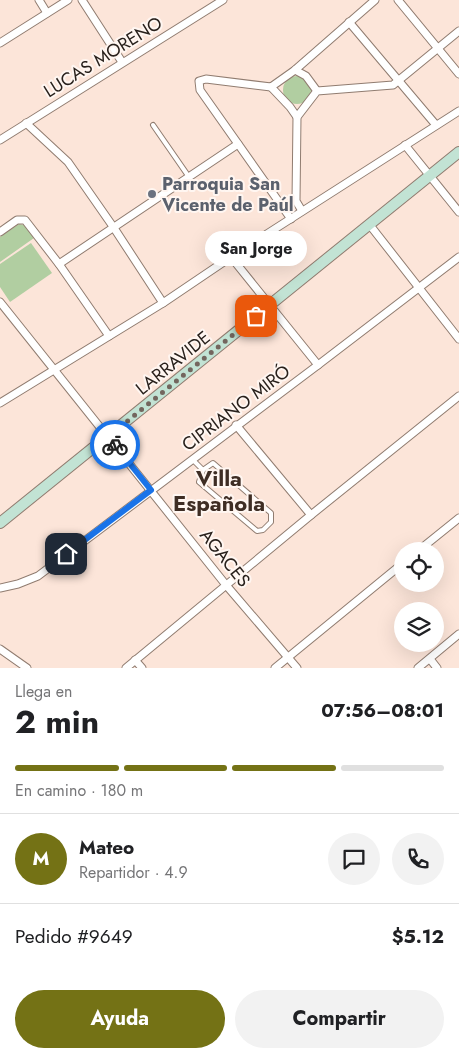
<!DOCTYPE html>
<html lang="es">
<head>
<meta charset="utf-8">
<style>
	body { margin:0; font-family:Jost,sans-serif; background:#f2f2f2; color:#202124; height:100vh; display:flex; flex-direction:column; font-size:19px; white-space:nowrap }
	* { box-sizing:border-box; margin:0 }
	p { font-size:16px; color:#757577 }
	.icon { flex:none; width:28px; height:28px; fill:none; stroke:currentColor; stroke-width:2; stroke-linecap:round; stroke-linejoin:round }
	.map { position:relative; height:668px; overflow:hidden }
	.details { display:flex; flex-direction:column; background:#fff; flex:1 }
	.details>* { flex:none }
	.controls { position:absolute; left:394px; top:542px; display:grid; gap:10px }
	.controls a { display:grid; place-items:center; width:50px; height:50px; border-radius:50%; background:#fff; box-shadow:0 5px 20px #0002; font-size:25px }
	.pin { position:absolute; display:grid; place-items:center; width:42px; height:42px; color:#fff; margin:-21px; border-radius:10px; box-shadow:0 2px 8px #0006 }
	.courier { position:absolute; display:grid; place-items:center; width:50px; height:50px; margin:-25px; border:4px solid #1a73e8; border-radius:50%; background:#fff; color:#222; box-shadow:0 1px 6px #0007 }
	.bubble { position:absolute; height:35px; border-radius:18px; background:#fff; box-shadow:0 5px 20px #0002; font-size:16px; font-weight:700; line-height:35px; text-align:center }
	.headline em { font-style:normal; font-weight:700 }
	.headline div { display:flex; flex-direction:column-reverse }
	.headline { display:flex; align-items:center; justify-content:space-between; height:85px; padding:0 15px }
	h1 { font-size:32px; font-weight:700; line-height:38px }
	.bar { display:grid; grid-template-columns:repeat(4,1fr); gap:8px 5px; align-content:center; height:60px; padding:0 15px }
	.bar i { height:6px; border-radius:4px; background:#e0e0e0 }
	.bar .on { background:#747215 }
	.bar p { grid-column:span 4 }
	.line { display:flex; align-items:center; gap:12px; padding:0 15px; border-top:1px solid #e0e0e0 }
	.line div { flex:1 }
	.round { display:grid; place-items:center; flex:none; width:52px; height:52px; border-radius:26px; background:#f2f2f2 }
	.button { display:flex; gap:10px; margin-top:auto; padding:10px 15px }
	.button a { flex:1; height:58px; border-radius:30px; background:#747215; color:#fff; font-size:20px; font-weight:700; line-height:58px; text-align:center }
	.button a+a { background:#f2f2f2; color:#202124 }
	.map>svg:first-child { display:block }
</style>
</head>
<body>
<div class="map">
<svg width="459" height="668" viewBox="0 0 459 668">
	<rect width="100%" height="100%" fill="#fce5d9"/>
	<!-- green -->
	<g fill="#b1cea1">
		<circle cx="297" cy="90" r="14"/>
		<path d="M19 224 25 225 34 238 0 262V237Z"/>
		<path d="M31 243 52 273 10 302 0 287V264Z"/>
	</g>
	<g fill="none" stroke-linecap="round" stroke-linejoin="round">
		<defs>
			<g id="lane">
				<path d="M153 125 189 177"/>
				<path d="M192 459 203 470"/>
				<path d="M213 463 271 513V522L263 530 257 531 199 482 203 470Z"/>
			</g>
			<g id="street">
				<path d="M39 0 47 13"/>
				<path d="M82 0 122 62"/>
				<path d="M398 0 459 74"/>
				<path d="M349 22 436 125"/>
				<path d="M0 43 68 0"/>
				<path d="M295 70 306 76 317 91"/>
				<path d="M271 87 290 107 297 117"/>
				<path d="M26 123 68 162 114 228 163 303"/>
				<path d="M0 140 223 0"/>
				<path d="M405 145 459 212"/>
				<path d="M302 211 296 201 297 117 317 91 393 85 459 31"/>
				<path d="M291 219 200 90 199 81 206 79 271 87 295 70 375 0"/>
				<path d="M369 224 459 339"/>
				<path d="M0 232 17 220H25L59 264 109 336"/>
				<path d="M231 257 318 365"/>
				<path d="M59 264 238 144"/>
				<path d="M0 302 226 585 297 668"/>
				<path d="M0 403 163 303 231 257 459 111"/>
				<path d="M236 425 311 515"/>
				<path d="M418 551 459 518"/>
				<path d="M0 588 18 584 38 576 318 365 459 257"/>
				<path d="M0 649 27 668"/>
				<path d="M430 659 437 668"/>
				<path d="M135 660 142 668"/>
				<path d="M126 668 311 515 459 396"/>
				<path d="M275 668 402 564"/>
				<path d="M418 668 459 634"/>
			</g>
			<path id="secondary" d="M0 523 459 152"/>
		</defs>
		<!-- lane casing -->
		<use href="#lane" stroke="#907c70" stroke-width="6"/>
		<!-- street casing -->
		<use href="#street" stroke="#907c70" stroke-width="9"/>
		<!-- secondary casing -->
		<use href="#secondary" stroke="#907c70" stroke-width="12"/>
		<!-- lane -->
		<use href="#lane" stroke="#fff" stroke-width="4"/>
		<!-- street -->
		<use href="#street" stroke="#fff" stroke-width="7"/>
		<!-- secondary -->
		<use href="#secondary" stroke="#c2e3d4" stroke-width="10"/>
	</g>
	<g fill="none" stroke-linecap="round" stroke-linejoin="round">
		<!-- done -->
		<path stroke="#73665e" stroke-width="5" stroke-dasharray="0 9" d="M115 445 108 437 256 316"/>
		<!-- route -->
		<path stroke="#1a73e8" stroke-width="6" d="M66 554 151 490 115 445"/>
	</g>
	<!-- markers -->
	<circle fill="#6b7280" stroke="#fff6f1" stroke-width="2" cx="152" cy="194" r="5"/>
	<g text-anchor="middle" stroke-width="4" stroke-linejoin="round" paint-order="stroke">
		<!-- street labels -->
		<g font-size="18" fill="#29211c" stroke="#fff6f1">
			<text transform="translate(103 57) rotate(-32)" y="6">LUCAS MORENO</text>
			<text transform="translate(173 363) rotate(-39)" y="6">LARRAVIDE</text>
			<text transform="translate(236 408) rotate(-37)" y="6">CIPRIANO MIRÓ</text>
			<text transform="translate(225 558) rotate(51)" y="6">AGACES</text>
		</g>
		<!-- worship labels -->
		<g font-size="18" font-weight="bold" fill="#5b616d" stroke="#fff6f1" text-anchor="start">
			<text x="162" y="190">Parroquia San<tspan x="162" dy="21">Vicente de Paúl</tspan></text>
		</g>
		<!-- district labels -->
		<g font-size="22" font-weight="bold" fill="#3e2d24" stroke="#fff6f1">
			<text x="219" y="486">Villa<tspan x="219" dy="25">Española</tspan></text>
		</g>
	</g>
</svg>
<div class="controls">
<a><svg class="icon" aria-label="locate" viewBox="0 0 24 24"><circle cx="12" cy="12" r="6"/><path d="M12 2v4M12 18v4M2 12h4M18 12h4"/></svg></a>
<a><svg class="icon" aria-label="layers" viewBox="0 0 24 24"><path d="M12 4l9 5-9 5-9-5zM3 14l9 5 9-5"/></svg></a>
</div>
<div class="pin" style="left:256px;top:316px;background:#ea580c"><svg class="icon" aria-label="bag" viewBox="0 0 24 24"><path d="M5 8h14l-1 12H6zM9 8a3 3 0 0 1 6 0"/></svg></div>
<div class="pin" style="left:66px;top:554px;background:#1f2937"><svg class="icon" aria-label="home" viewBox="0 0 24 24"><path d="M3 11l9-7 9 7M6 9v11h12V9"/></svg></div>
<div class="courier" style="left:115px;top:445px"><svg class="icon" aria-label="bike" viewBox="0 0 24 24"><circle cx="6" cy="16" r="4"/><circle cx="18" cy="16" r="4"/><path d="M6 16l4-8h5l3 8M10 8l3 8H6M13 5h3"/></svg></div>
<div class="bubble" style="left:205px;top:231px;width:102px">San Jorge</div>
</div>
<section class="details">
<div class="headline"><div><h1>2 min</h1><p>Llega en</p></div><em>07:56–08:01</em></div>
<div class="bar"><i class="on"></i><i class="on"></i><i class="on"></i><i></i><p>En camino · 180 m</p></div>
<div class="line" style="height:90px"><b class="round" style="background:#747215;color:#fff">M</b><div><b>Mateo</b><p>Repartidor · 4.9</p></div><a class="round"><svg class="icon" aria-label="chat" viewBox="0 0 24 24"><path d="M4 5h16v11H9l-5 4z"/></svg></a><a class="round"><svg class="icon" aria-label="phone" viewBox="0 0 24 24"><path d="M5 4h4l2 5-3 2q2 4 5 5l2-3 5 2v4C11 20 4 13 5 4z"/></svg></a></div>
<div class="line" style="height:65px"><div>Pedido #9649</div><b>$5.12</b></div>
<div class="button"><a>Ayuda</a><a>Compartir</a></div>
</section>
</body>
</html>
